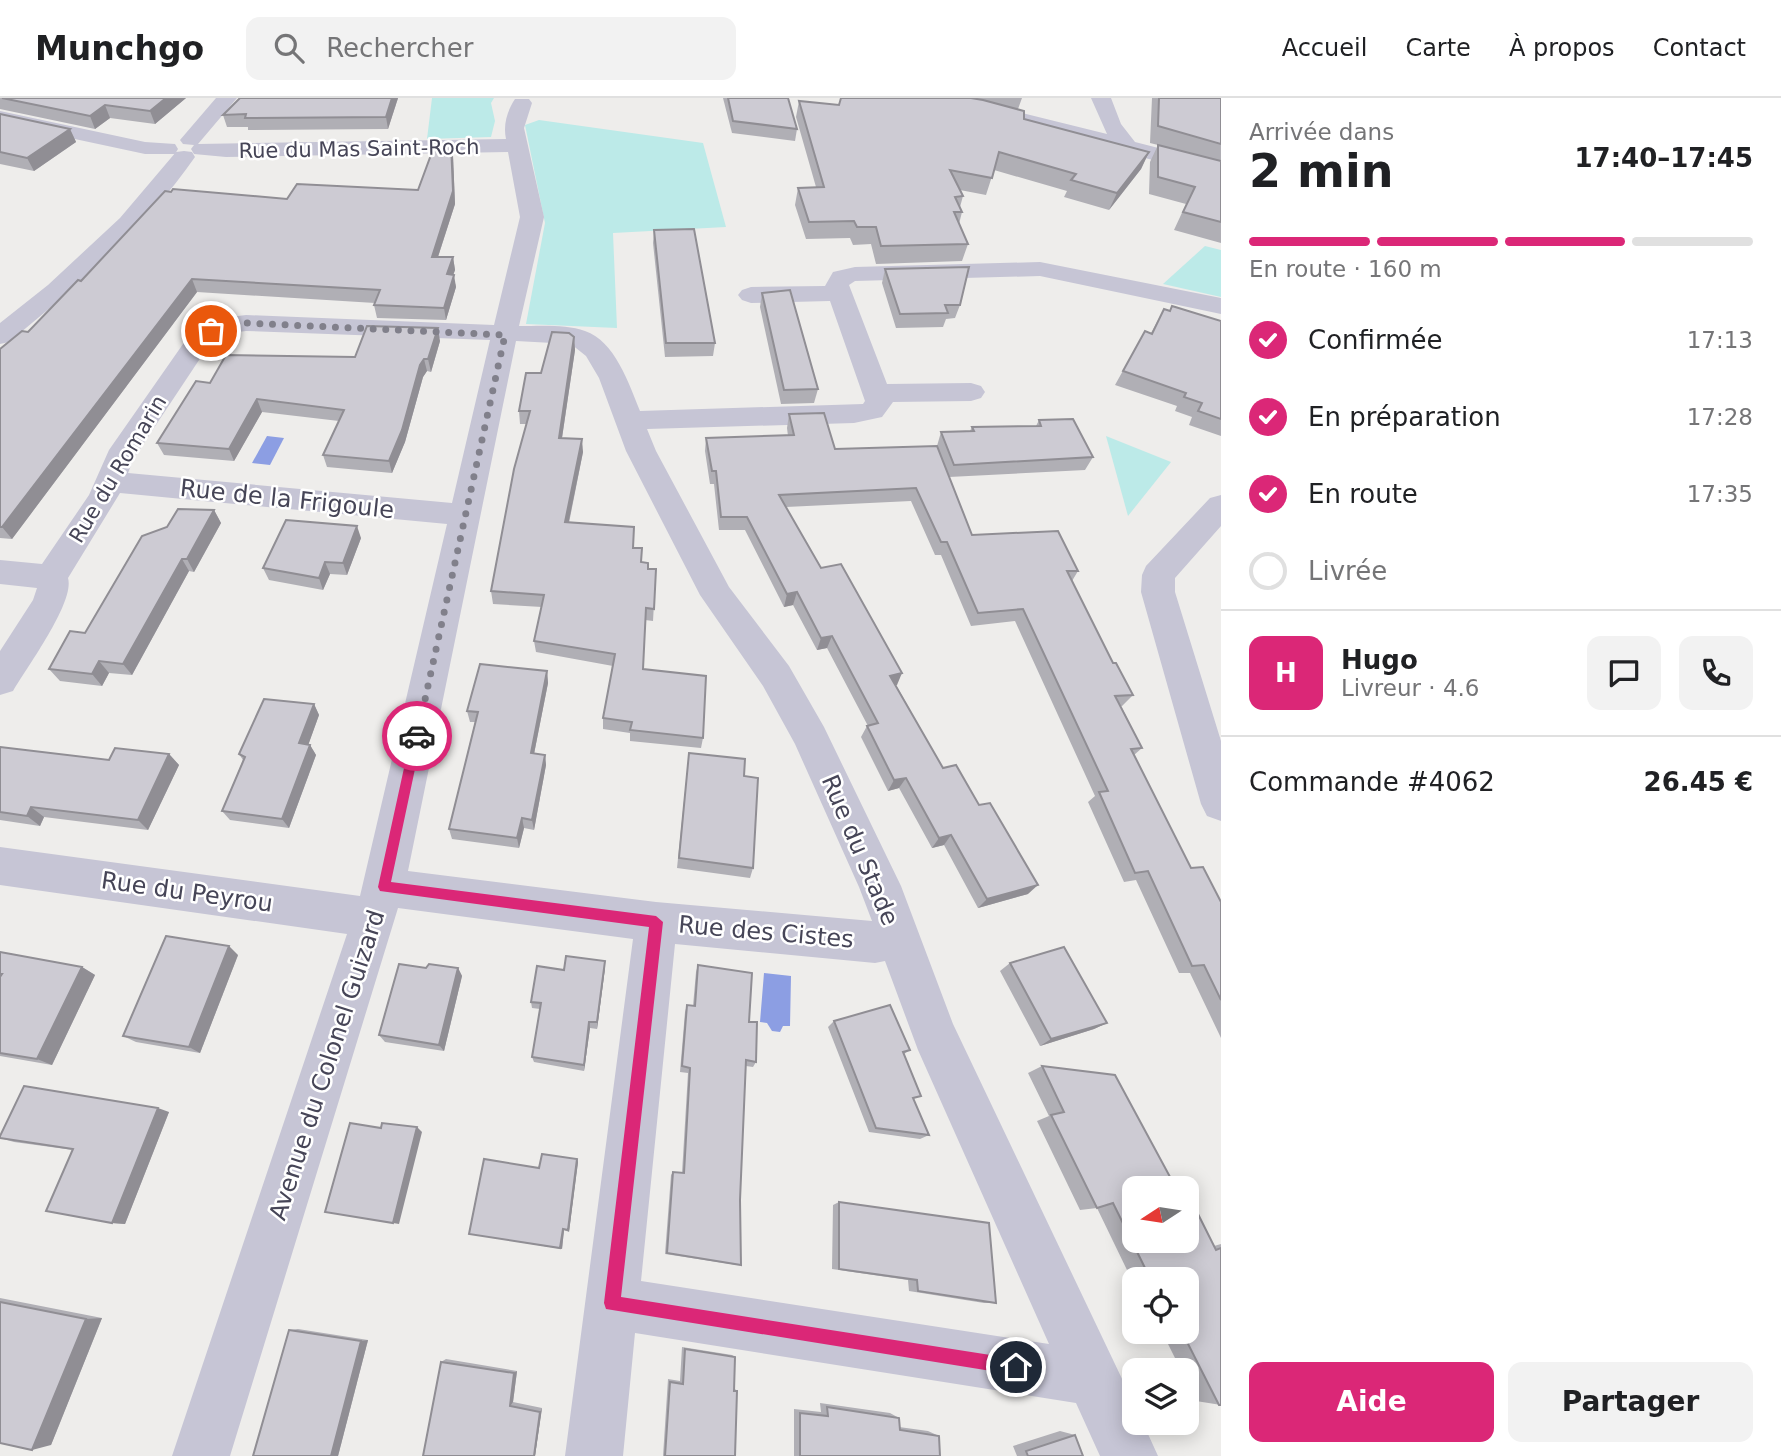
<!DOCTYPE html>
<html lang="fr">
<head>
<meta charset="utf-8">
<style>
	body { margin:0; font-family:"DejaVu Sans",sans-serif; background:#f2f2f2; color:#202124; height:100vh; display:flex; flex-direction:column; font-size:26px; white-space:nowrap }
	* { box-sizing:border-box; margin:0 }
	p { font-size:23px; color:#757577 }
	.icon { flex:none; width:38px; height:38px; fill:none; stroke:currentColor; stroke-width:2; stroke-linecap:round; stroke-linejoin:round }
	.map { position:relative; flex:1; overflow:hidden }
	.details { display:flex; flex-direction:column; background:#fff; width:560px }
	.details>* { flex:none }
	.needle { width:46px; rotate:258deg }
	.fabs { position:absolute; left:1122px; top:1078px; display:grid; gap:14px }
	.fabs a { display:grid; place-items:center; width:77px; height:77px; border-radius:14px; background:#fff; box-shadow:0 4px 18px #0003; font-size:35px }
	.pin { position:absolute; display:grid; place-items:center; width:60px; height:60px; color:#fff; margin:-30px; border:4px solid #fff; border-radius:50%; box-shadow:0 2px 7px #0007 }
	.courier { position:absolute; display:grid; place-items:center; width:70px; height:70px; margin:-35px; border:5px solid #db2777; border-radius:50%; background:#fff; color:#222; box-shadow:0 2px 9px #0007 }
	.head em { font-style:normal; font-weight:600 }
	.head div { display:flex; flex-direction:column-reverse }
	.head { display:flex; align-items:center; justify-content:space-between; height:119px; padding:0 28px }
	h1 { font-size:46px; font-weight:600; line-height:52px }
	.bar { display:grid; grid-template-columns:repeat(4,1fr); gap:10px 7px; align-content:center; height:84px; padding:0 28px }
	.bar i { height:9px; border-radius:5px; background:#e0e0e0 }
	.bar .selected { background:#db2777 }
	.bar p { grid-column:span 4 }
	.line { display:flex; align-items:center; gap:18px; padding:0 28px; border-top:2px solid #e0e0e0 }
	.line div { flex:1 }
	.round { display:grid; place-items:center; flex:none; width:74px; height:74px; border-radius:14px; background:#f2f2f2 }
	ol { padding:0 28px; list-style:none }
	li { display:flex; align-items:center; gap:21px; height:77px }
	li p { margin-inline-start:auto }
	li .icon { padding:7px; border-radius:50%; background:#db2777; color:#fff; stroke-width:4 }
	li:last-child { color:#757577 }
	li i { width:38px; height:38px; border:4px solid #e0e0e0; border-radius:50% }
	.button { display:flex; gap:14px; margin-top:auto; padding:14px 28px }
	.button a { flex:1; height:80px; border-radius:14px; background:#db2777; color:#fff; font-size:28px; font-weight:600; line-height:80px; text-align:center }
	.button a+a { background:#f2f2f2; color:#202124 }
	header { display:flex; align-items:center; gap:42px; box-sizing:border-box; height:98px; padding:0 35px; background:#fff; border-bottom:2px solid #e0e0e0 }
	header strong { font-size:33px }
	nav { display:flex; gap:38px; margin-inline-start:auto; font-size:24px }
	.search { width:490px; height:63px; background:#f2f2f2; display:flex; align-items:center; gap:18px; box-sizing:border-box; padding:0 24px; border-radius:14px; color:#757577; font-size:26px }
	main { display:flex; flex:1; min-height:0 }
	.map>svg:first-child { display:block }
</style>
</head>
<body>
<header>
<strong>Munchgo</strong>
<div class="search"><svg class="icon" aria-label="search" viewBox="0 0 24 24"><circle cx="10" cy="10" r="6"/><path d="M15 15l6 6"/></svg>Rechercher</div>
<nav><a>Accueil</a><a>Carte</a><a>À propos</a><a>Contact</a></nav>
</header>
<main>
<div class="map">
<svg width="1221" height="1358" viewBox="0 0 1221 1358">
	<rect width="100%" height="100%" fill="#eeedeb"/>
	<!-- green -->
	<g fill="#bceae8">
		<path d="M432 0H494L491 5 495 23 491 39 427 41Z"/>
		<path d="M539 22 703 45 726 129 613 135 617 230 526 226 545 125 525 27Z"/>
		<path d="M1205 148 1221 152V199L1163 186Z"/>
		<path d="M1106 338 1171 364 1128 418Z"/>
	</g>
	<!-- water -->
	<g fill="#8c9ee3">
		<path d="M267 338 284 340 270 367 252 365Z"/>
		<path d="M764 875 791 878 790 928H783L780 934 772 933 767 925 760 924Z"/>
	</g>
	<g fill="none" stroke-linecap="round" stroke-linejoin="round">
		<!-- minor -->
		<g fill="#c6c5d5" fill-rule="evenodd">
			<path d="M216 0H237L198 46 506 41C503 27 507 13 515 1H529L532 5 524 30 544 119 519 228C540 228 566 226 585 233 615 243 629 286 640 313L863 306 865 303 830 203 751 205 742 202 738 197 742 192 751 189 825 188 833 174 855 169 1040 164 1221 200V216L1040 178 855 183 849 187 887 286 971 285 981 288 985 294 981 300 971 303 893 304 882 319 854 325 647 331 656 353 729 489 789 568 824 629 901 788 953 926 1134 1306V1325H1143L1158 1358H1100L1076 1305 635 1235 623 1358H565L633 841 398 810 230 1358H172L347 836 0 787V749L360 798 447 426 120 395 68 480C75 504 27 569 13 593L0 597V553L33 502 37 490 0 486V462L42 466 89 397 109 352 190 236C206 224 225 219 246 217L494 227 520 119 508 54 226 59 194 56 191 51 194 47 183 46 180 42ZM246 233 490 242 452 405 128 375 134 360 209 247 230 235ZM516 243 571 246 586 258 599 280 626 353 700 497 763 588 795 646 859 789 872 823 656 804 408 773ZM675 846 875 865 885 863 918 952 1049 1246 641 1183Z"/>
			<path d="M905 0H953L978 4 1107 36 1091 0H1111L1121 26 1135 44 1221 66V80L978 16 908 4Z"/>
			<path d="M0 13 145 44 175 46 178 51 175 56H145L0 25Z"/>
			<path d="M184 53 192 54 195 59C145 131 76 189 9 244L0 246V225L48 187 120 120 176 54Z"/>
			<path d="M1221 397V428L1175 480V494L1221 643V723L1207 718 1201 706 1141 494 1142 477 1146 468 1210 400Z"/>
		</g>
	</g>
	<!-- wall -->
	<g fill="#b0afb5">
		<path d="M0 0H186L155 26 110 20 95 31 0 11Z"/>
		<path d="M398 0 388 31 248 32V29H227L223 17Z"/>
		<path d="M723 0H788L797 31 795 43 732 35Z"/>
		<path d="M841 0H1022L1018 11 1024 21 1149 54 1141 71 1109 112 1064 99 1067 93 994 72 986 97 960 92 963 98 960 109 962 114 959 126 968 146 962 163 876 166 871 146 853 147 850 140 806 141 795 107 798 90 816 89 796 19 799 3 839 7Z"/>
		<path d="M1152 0H1221V145L1174 132 1186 106 1149 96 1150 64 1158 47 1150 45Z"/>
		<path d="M0 16 70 31 76 44 34 73 0 66Z"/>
		<path d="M451 45 453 58 455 106 438 159H453L455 172 453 177 456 189 446 222 377 220 374 207 375 205 197 194 12 441 0 440V251L28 234 171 94 287 101 418 92Z"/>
		<path d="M654 132 715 245 713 258 665 259 653 145Z"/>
		<path d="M885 171 960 207 955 220 946 221 943 229 896 230 882 185Z"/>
		<path d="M762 195 818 291 814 305 781 306 760 209Z"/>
		<path d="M1164 211 1221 223V338L1189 327 1192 319 1175 313 1177 308 1115 287 1145 233 1151 235Z"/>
		<path d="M574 239 575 252 562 340 583 354 569 425 633 450 641 464 648 471H656L653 523 645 522 643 571 703 640 701 650 630 643V635L603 631V620L613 568 536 554 534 543 542 509 493 506 491 493 527 326H520L519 313 541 275Z"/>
		<path d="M440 243 431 274 427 273 423 279 405 344 392 375 327 369 323 357 339 323 262 314 234 363 164 357 157 345 210 285Z"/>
		<path d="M789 316 835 351 937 348 941 334 970 333 972 329 1036 328 1039 322 1093 359 1085 372 949 379 972 437 1078 473 1072 483 1113 565 1133 597 1122 608H1121L1142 650 1134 657 1191 770 1221 804V940L1190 875H1179L1136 782 1124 784 1088 704 1095 698 1015 523 971 528 941 457H935L911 403 786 409 821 470 897 587H896L943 670 1028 796 978 810 944 747 932 750 899 690 888 693 861 639 867 628H868L827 550 817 552 793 507 784 509 745 432H719L714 386H710L705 353 706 340 788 338 787 330Z"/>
		<path d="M214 412 221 425 194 474 189 473 132 577 109 575 102 588 60 583 49 571 85 535Z"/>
		<path d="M361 440 347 477 330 476 323 492 269 482 263 470Z"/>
		<path d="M547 573 548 585 534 656 545 657 546 667 534 732 524 730 519 750 452 741 449 731 475 624H470L467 613Z"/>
		<path d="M314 606 319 617 308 647H310L316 657 289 730 230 722 222 713 243 662 239 656Z"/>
		<path d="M0 649 109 662 169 656 179 667 148 732 44 719 40 728 0 722Z"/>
		<path d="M689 655 744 678 753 770 750 780 677 770Z"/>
		<path d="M0 854 82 869 95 877 52 967 0 958Z"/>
		<path d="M238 857 200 955 136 944 123 938Z"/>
		<path d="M605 863V870L597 931 590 930 584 973 534 964 532 959 540 911 532 910 531 904 564 872Z"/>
		<path d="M1010 865 1107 925 1094 931 1040 948 1000 873Z"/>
		<path d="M698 867 749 924 756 964 753 969 746 968 740 1102 741 1167H737L665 1156 671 1077 673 1074 682 1075 688 975 680 974 685 914 687 907 693 908 696 874Z"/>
		<path d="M426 870H458L462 878 444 953 385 944 379 937Z"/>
		<path d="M834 923 910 952 904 956 914 1002 929 1037 920 1041 869 1034 828 929Z"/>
		<path d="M1042 968 1191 1117 1198 1116 1214 1148 1221 1146V1307L1196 1303 1186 1284V1272H1181L1162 1234H1186V1181H1136L1132 1172H1127L1097 1110 1080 1112 1037 1023 1049 1018 1028 975Z"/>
		<path d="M169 1014 125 1126 112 1125 73 1052 14 1044 0 1040Z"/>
		<path d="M577 1061 578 1064 569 1134 564 1132 562 1151 469 1136 539 1070Z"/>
		<path d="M839 1104 996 1205H984L909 1193 908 1182 832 1171 833 1107Z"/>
		<path d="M0 1200 102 1220 51 1347 0 1345Z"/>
		<path d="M298 1231 368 1242 338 1358 289 1232Z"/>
		<path d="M682 1249 732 1257 735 1259 734 1290 737 1293 735 1358H663L668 1281 680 1283Z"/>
		<path d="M446 1261 517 1273 513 1304 542 1310 535 1358H423L441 1264Z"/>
		<path d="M820 1305 890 1315 899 1320V1329L928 1333 939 1338 940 1358H794V1311L821 1314Z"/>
		<path d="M1060 1333 1075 1337 1083 1358H1017L1013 1348Z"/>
	</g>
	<!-- shaded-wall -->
	<g fill="#908e94">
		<path d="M166 0H186L155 26 150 13Z"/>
		<path d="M392 0H398L388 31 386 19Z"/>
		<path d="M105 7 110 20 95 31 90 18Z"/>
		<path d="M70 31 76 44 34 73 27 60Z"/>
		<path d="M451 45 453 58 455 106 434 171 432 159Z"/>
		<path d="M1149 54 1141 71 1109 112 1117 95Z"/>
		<path d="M453 159 455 172 449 189 447 176Z"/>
		<path d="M454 177 456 189 446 222 444 210Z"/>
		<path d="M192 181 197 194 12 441 2 429Z"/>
		<path d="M438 230 440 243 431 274 428 261Z"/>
		<path d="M574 239 575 252 560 353 559 340Z"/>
		<path d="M424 261 427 273 423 279 405 344 392 375 389 363 420 267Z"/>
		<path d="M257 301 262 314 234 363 229 351Z"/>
		<path d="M582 341 583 354 566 437 565 424Z"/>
		<path d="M214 412 221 425 194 474 187 461Z"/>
		<path d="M357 428 361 440 347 477 343 465Z"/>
		<path d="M182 461 189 473 132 577 123 566Z"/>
		<path d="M325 464 330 476 323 492 319 480Z"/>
		<path d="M797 494 793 507 784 509 787 496Z"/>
		<path d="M832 538 827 550 817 552 821 540Z"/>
		<path d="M99 563 109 575 102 588 92 576Z"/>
		<path d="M547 573 548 585 532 666 531 655Z"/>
		<path d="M902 575 897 587 885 590 890 578Z"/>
		<path d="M314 606 319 617 305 656 299 645Z"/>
		<path d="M310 647 316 657 289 730 282 721Z"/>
		<path d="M169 656 179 667 148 732 138 722Z"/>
		<path d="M545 657 546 667 534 732 532 722Z"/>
		<path d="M906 680 899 690 888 693 894 682Z"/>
		<path d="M31 709 44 719 40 728 27 718Z"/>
		<path d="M522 720 524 730 519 750 517 740Z"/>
		<path d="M951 737 944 747 932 750 939 740Z"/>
		<path d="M1038 787 1028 796 978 810 987 801Z"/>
		<path d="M229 848 238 857 200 955 189 949Z"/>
		<path d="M605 863V870L597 931V924Z"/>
		<path d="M82 869 95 877 52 967 37 961Z"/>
		<path d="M458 870 462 878 444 953 439 947Z"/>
		<path d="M589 924 590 930 584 973V967Z"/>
		<path d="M1107 925 1094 931 1040 948 1051 941Z"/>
		<path d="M158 1010 169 1014 125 1126 112 1125Z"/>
		<path d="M417 1029 422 1034 399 1126 393 1125Z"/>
		<path d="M577 1061 578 1064 569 1134 568 1132Z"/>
		<path d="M563 1131 564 1132 562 1151 560 1150Z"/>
		<path d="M102 1220 51 1347 32 1352 86 1221Z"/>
		<path d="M368 1242 338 1358H331L361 1243Z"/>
		<path d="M517 1273 513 1304 510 1308 514 1275Z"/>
		<path d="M542 1310 535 1358H534L540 1314Z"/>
	</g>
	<!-- building -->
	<g fill="#cdcbd3" stroke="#908e94" stroke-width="2">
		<path d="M2 0H166L150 13 105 7 90 18Z"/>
		<path d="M240 0H392L386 19 245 20 246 16 223 17Z"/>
		<path d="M728 0H788L797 31 733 23Z"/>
		<path d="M841 0H971L983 2 1024 13V21L1149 54 1117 95 1071 82 1076 76 999 54 992 80 950 72 963 98 955 99 962 114H954L968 146 881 148 876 129H857L854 123 809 124 798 90 824 89 799 3 839 7Z"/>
		<path d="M1159 0H1221V46L1158 28Z"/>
		<path d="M0 16 70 31 27 60 0 54Z"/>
		<path d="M451 45 453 93 432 159H453L447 176 454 177 444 210 374 207 380 192 192 181 2 429H0V251L22 233 28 234 78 182 81 183 165 93 171 94 173 91 287 101 297 86 418 92 435 46Z"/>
		<path d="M1158 47 1221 63V124L1183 114 1195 89 1158 79Z"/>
		<path d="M694 131 715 245H666L654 132Z"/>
		<path d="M969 169 960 207H945L948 215 900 216 885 171Z"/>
		<path d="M790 192 818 291 784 292 762 195Z"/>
		<path d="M1172 208 1221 223V321L1198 313 1202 305 1184 299 1186 295 1123 273 1145 233 1152 236 1164 211 1170 213Z"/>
		<path d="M367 228 438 230 428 261H424L420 267 402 332 389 363 323 357 344 312 257 301 229 351 157 345 196 283 210 285 226 257 355 259Z"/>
		<path d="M552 234 569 235 574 239 559 340 582 341 565 424 634 429 633 450H642L641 464 648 465V471H656L654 511 646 510 643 571 706 578 703 640 630 632 632 624 603 620 615 556 534 543 544 497 491 493 514 371 530 313H519L526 275H541Z"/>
		<path d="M824 315 835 351 937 348 972 437 1058 433 1078 473H1067L1113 565H1116L1133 597 1115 598 1142 650 1131 651 1191 770 1203 769 1221 804V902L1204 867 1192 868 1148 773 1135 775 1099 694 1108 693 1023 511 978 515 947 444H941L916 390 779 397 821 470 841 466 902 575 890 578 943 670 956 667 979 707 990 705 1038 787 987 801 951 737 939 740 906 680 894 682 867 628 878 625 832 538 821 540 797 494 787 496 747 419H721L716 373H712L706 340 794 337 789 316Z"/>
		<path d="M1073 321 1093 359 954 367 941 334 974 333 972 329 1041 328 1039 322Z"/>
		<path d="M178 411 214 412 187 461H182L123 566 99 563 92 576 49 571 70 533 85 535 142 438 167 429Z"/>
		<path d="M286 422 357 428 343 465 325 464 319 480 263 470Z"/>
		<path d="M480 566 547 573 531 655 545 657 532 722 522 720 517 740 449 731 478 614 467 613Z"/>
		<path d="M264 601 314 606 299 645 310 647 282 721 222 713 245 659 239 656Z"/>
		<path d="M0 649 109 662 115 650 169 656 138 722 31 709 27 718 0 714Z"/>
		<path d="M689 655 745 661 744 678 758 680 753 770 679 760Z"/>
		<path d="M166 838 229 848 189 949 123 938Z"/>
		<path d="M1064 849 1107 925 1051 941 1010 865Z"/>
		<path d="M0 854 82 869 37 961 0 955V879L2 876H0Z"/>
		<path d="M566 858 605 863 597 924H589L584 967 532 959 541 905 531 904 537 868 564 872Z"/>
		<path d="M399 866 426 870 429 866 458 870 439 947 379 937Z"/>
		<path d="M698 867 752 875 749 924H757L756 964 746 962 740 1102 741 1167 667 1155 673 1074 684 1075 690 970 682 968 687 907 695 908Z"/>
		<path d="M890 907 910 952 903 954 921 998 913 1000 929 1037 876 1030 834 923Z"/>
		<path d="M1042 968 1115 977 1176 1090H1134V1143H1186V1109L1191 1118 1198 1116 1216 1152 1221 1150V1307H1219L1182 1234H1186V1181H1156L1150 1171 1146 1172 1113 1105 1097 1110 1051 1017 1064 1014Z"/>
		<path d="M24 988 158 1010 112 1125 46 1113 73 1051 0 1040V1038Z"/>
		<path d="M350 1025 381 1030 382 1025 417 1029 393 1125 325 1114Z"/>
		<path d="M542 1056 577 1061 568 1132 563 1131 560 1150 469 1136 484 1061 539 1070Z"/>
		<path d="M839 1104 989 1125 996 1205 918 1193 917 1182 839 1171Z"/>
		<path d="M0 1204 86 1221 32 1352 0 1345Z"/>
		<path d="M289 1232 361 1243 331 1358H253Z"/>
		<path d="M685 1251 735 1259 734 1293H737L735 1358H665L670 1284 683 1286Z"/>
		<path d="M441 1264 514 1275 510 1308 540 1314 534 1358H423Z"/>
		<path d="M827 1309 899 1320 900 1332 939 1338 940 1358H800V1315L828 1318Z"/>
		<path d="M1075 1337 1083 1358H1028L1026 1353Z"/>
	</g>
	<!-- route -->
	<path fill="#db2777" d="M417 633 422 638 391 784 656 818 663 824 621 1199 1016 1261 1022 1263 1024 1269 1022 1274 1016 1277 606 1211 604 1205 649 829 380 793 378 789 411 638Z"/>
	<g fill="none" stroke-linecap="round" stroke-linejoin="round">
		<!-- done -->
		<path stroke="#81808b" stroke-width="7" stroke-dasharray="0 12.6" d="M211 233 227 226 246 225 505 237 417 638"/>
	</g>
	<g text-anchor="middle" stroke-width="5" stroke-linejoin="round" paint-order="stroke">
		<!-- far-street labels -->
		<g font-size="21" fill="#464557" stroke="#fff">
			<text transform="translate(359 51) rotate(-1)" y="7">Rue du Mas Saint-Roch</text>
			<text transform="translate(118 371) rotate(-59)" y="7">Rue du Romarin</text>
		</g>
		<!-- street labels -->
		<g font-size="24" fill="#464557" stroke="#fff">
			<text transform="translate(287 401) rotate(6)" y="8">Rue de la Frigoule</text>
			<text transform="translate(860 752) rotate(67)" y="8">Rue du Stade</text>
			<text transform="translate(187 794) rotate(8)" y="8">Rue du Peyrou</text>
			<text transform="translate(766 834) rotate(5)" y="8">Rue des Cistes</text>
			<text transform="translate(327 967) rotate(-72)" y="8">Avenue du Colonel Guizard</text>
		</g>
	</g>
</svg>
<div class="fabs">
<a><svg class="needle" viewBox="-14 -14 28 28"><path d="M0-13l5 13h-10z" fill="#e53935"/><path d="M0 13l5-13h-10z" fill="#757577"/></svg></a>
<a><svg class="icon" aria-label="locate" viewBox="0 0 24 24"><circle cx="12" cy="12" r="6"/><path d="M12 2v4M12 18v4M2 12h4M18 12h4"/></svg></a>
<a><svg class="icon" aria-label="layers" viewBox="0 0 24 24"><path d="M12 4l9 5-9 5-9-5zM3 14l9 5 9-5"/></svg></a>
</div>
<div class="pin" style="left:211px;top:233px;background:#ea580c"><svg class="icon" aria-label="bag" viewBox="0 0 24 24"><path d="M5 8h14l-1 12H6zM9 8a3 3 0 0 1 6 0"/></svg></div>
<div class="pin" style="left:1016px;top:1269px;background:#1f2937"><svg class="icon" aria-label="home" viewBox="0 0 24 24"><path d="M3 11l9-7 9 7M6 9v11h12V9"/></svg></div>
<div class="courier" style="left:417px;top:638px"><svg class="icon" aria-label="car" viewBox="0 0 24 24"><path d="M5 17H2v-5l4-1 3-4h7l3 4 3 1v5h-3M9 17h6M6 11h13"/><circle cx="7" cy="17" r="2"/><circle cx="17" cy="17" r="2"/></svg></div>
</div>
<section class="details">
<div class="head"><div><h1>2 min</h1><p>Arrivée dans</p></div><em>17:40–17:45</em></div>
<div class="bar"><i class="selected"></i><i class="selected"></i><i class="selected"></i><i></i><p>En route · 160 m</p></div>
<ol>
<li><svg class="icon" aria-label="check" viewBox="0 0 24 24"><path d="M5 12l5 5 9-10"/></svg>Confirmée<p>17:13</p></li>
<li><svg class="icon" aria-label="check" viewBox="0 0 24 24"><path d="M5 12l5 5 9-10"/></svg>En préparation<p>17:28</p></li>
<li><svg class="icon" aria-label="check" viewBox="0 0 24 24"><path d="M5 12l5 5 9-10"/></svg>En route<p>17:35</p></li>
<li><i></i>Livrée</li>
</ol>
<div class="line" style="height:126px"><b class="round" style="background:#db2777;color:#fff">H</b><div><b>Hugo</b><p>Livreur · 4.6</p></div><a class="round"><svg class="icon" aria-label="chat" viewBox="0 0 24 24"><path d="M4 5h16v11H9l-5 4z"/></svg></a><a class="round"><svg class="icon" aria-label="phone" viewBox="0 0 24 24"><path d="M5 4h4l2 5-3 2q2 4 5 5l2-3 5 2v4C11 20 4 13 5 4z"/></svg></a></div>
<div class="line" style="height:91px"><div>Commande #4062</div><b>26.45 €</b></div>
<div class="button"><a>Aide</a><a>Partager</a></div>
</section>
</main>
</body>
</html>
